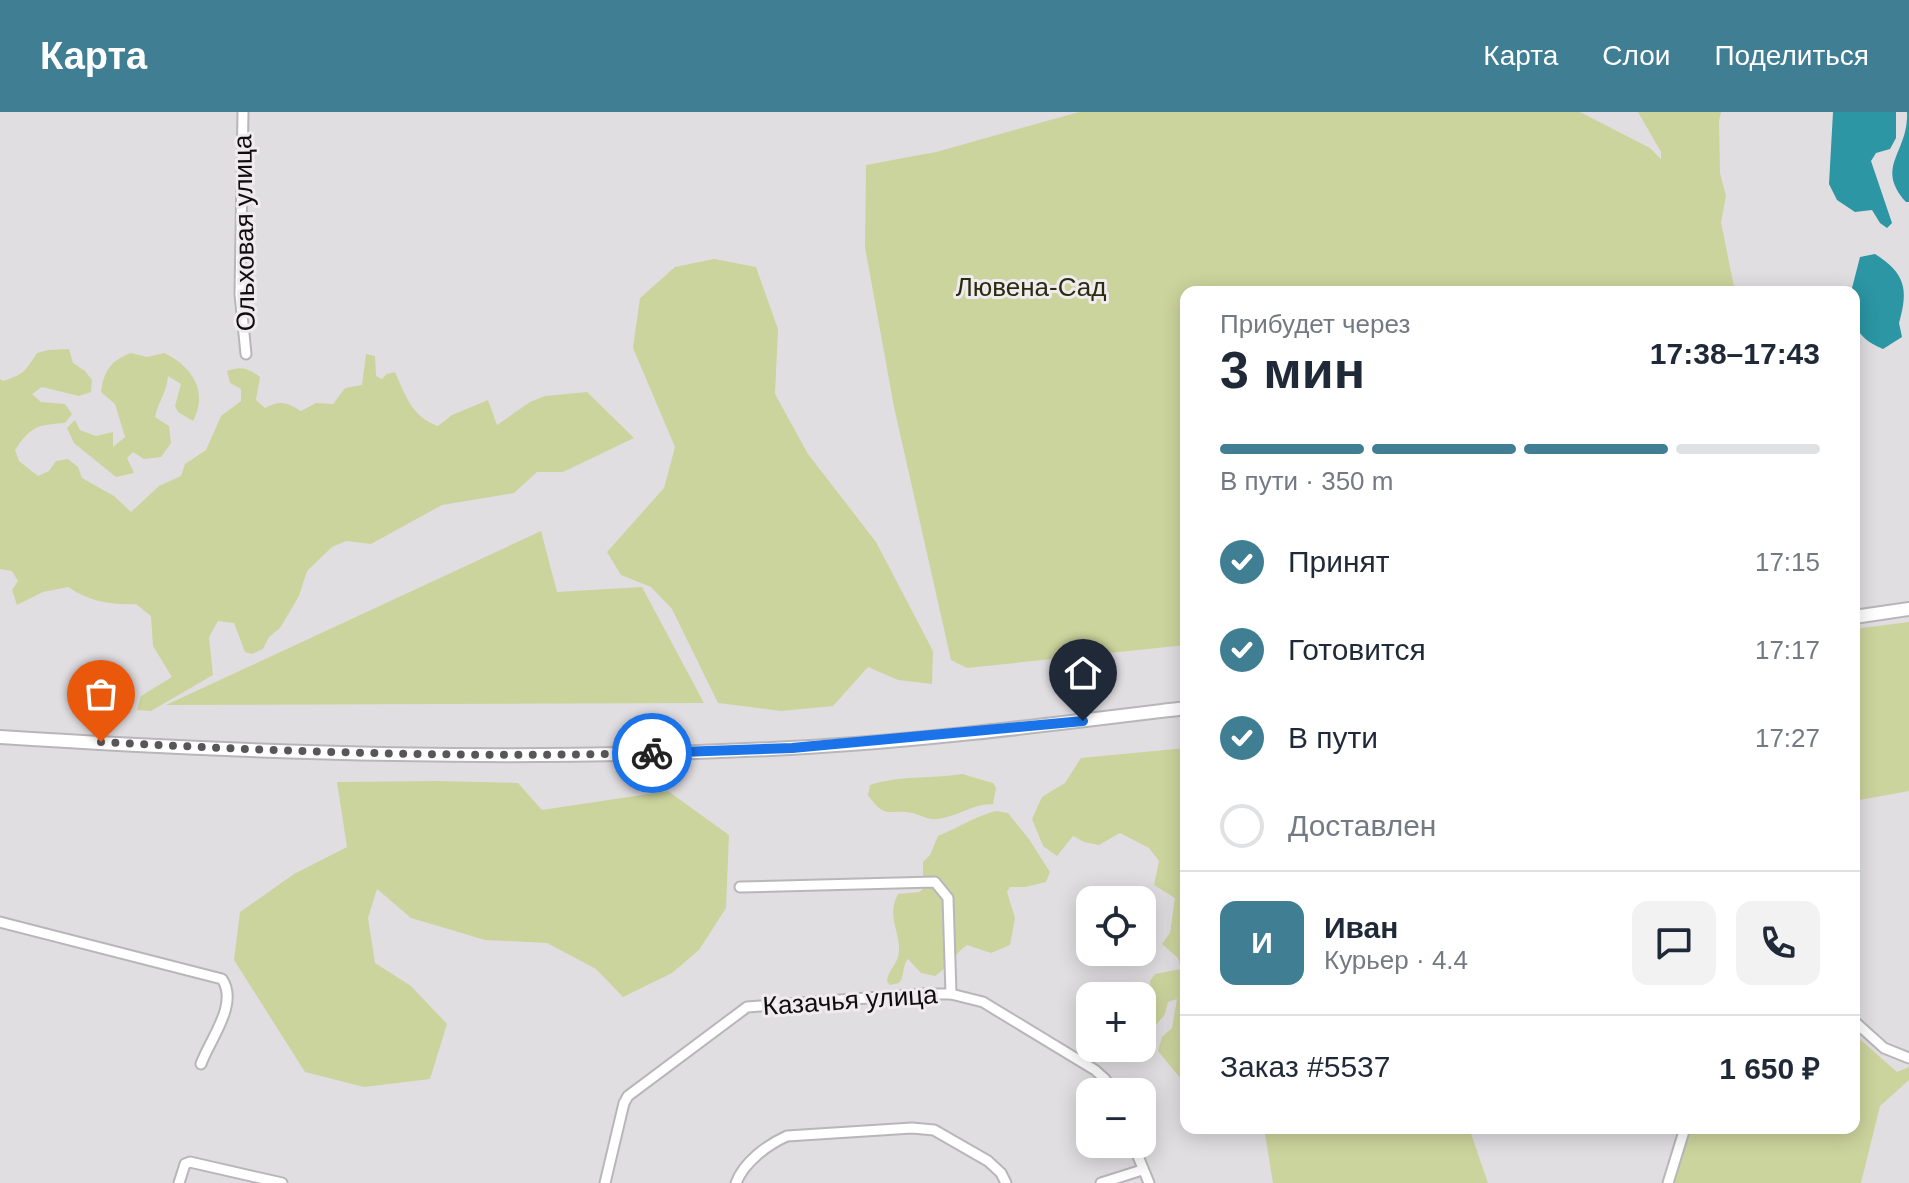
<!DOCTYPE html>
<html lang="ru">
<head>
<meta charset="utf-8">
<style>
	body { margin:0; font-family:Arial,sans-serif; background:#f2f2f3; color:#1f2937; height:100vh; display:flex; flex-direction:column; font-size:30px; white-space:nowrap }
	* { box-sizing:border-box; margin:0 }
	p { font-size:26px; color:#747a83 }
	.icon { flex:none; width:44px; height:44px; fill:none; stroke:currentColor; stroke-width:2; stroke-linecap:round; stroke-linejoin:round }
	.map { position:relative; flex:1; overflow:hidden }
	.details { position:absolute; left:1180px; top:174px; width:680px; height:848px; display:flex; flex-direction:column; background:#fff; border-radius:16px; box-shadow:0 4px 20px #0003 }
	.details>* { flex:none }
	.fabs { position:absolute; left:1076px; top:774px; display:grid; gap:16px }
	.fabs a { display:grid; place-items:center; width:80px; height:80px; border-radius:16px; background:#fff; box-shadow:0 4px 20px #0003; font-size:40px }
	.pin { position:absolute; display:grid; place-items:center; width:68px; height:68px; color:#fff; margin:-82px -34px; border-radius:50% 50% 50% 0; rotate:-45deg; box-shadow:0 0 8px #0007 }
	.pin .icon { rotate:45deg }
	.courier { position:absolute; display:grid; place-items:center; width:80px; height:80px; margin:-40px; border:6px solid #1a73e8; border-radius:50%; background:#fff; color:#222; box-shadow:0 2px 10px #0007 }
	.head em { font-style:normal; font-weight:700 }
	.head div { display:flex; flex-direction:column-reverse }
	.head { display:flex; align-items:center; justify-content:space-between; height:136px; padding:0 40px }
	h1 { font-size:52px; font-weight:700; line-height:60px }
	.bar { display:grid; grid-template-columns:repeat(4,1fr); gap:12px 8px; align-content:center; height:96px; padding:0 40px }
	.bar i { height:10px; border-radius:6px; background:#e0e1e3 }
	.bar .active { background:#407e93 }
	.bar p { grid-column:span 4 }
	.line { display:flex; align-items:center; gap:20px; padding:0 40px; border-top:2px solid #e0e1e3 }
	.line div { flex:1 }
	.round { display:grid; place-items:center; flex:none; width:84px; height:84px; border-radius:16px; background:#f2f2f3 }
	ol { padding:0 40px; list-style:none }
	li { display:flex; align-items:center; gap:24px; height:88px }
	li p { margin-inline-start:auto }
	li .icon { padding:8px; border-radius:50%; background:#407e93; color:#fff; stroke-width:4 }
	li:last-child { color:#747a83 }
	li i { width:44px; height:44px; border:4px solid #e0e1e3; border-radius:50% }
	header { display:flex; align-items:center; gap:48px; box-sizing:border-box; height:112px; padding:0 40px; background:#407e93; color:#fff }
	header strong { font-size:38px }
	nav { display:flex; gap:44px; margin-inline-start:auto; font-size:28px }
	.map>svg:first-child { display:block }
</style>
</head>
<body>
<header>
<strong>Карта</strong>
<nav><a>Карта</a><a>Слои</a><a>Поделиться</a></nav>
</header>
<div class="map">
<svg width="1909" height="1071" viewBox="0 0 1909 1071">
	<rect width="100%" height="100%" fill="#e1dee1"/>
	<!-- green -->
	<g fill="#ccd49d">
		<path d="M1079 0H1580L1650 36 1661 47V40L1638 0H1721L1719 9 1720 61 1726 84 1721 110 1735 180H1186V533L967 556 951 548 894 295 865 135 866 53 936 40Z"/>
		<path d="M714 147 756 155 778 217 775 282 808 342 876 430 933 539 932 572 898 568 868 555 833 594 781 599 718 591 672 497 651 475 621 463 607 440 664 376 675 335 633 236 640 186 675 155Z"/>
		<path d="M69 237 73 251 85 259 92 268 91 280 79 284 42 275 32 282 41 290 65 292 72 302 65 311C37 313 31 314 15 338L19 349 38 364 49 359 56 349 68 347 78 355 82 366 114 384 131 400 159 374 181 364 185 352 206 338 221 304 241 289V277L230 271 227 259C241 254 248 256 260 265L256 288 265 296C280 288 286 290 301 299L316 291 333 292 345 276 362 273 366 242 375 244 376 264 382 267 387 262 395 260C405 283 413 306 438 314L452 303 488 288 497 313 530 290 545 284 587 280 634 326 563 360H537L514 381 442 393 371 432 346 429 332 435 307 459 299 484 280 516 269 525 263 537 252 542 245 540 234 511 218 509 209 525 213 563 151 599 137 598 141 584 172 565 153 534 151 504 136 492C111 493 90 490 68 475L43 480 17 493 12 478 18 469 12 459 0 457V267L3 269C25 262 25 259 37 241L48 238Z"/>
		<path d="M131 241 147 245 164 241C192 254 209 280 193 309L178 300 175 294 181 272 168 264C167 280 158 290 155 305L169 314 171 331 161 345 144 347 133 340 127 346 134 361 116 365 74 331 67 316 75 308 80 318 96 324 113 320V335L125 325 115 292 101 280C104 259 110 249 131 241Z"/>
		<path d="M541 419 557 480 642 475 704 591 166 593Z"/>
		<path d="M1909 510V679L1854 689V517Z"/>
		<path d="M1186 636V973L1158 939 1162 925 1172 916 1177 887 1168 890 1165 902 1148 923C1141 907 1140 900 1151 886L1150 869 1155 862 1181 857 1178 846 1162 832 1170 821 1175 786 1154 773 1159 749 1149 736 1120 721 1099 733 1084 730 1073 724 1057 744 1043 734 1032 707 1042 685 1065 671 1081 646Z"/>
		<path d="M962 662 993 671 996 676 993 692C972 692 957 705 937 707 928 708 921 703 912 701 889 696 886 709 868 683L870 673C900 663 931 667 962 662Z"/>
		<path d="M437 669 518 671 542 698 668 679 729 723 726 796 699 838 672 861 623 885 596 857 547 831 485 828 411 806 377 777 368 806 375 851 411 874 447 912 430 967 364 975 305 960 234 848 240 800 294 762 347 735 337 670Z"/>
		<path d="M996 699 1008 701 1029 727 1050 760 1046 770 1025 775H1010L1007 780 1015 806 1010 833 991 841 967 833C954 842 948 856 935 864L921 861 908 847C902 853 905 864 899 871L890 873 887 869C888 858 899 851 899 839 900 818 886 805 898 782L919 780 923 777V750L930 743 938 724C958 716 975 704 996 699Z"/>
		<path d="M1854 922 1897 960 1909 955V968L1880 994 1861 1071H1672L1689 1016H1854Z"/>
		<path d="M1264 1016H1469L1488 1071H1273Z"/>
	</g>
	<!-- water -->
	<g fill="#2c96a4">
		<path d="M1833 0H1896V26L1890 37 1876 41 1871 49 1892 111 1887 116 1880 111 1872 98 1855 100 1837 88 1829 72Z"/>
		<path d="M1907 0H1909V90H1906C1874 54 1909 41 1907 0Z"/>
		<path d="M1875 142C1905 161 1909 177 1899 211L1902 225 1883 237C1852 224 1854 210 1854 180H1851L1860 145Z"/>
	</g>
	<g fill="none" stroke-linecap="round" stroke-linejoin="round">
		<defs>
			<g id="minor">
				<path d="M243 0 240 182 246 242"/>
				<path d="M740 775 935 770 948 786 951 882"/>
				<path d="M0 810 222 867C239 892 210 927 201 952"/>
				<path d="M1854 909 1884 936 1909 946"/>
				<path d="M1133 1032 1149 1071"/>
				<path d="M179 1071 185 1052 190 1050 282 1071"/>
				<path d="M605 1071 624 991 628 984 747 895 921 882H951L983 890 1095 958 1105 967 1113 980"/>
				<path d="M736 1071C744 1050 767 1033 787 1024L912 1016 934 1018 988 1049 1001 1061 1006 1071"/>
				<path d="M1101 1071 1142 1058"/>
				<path d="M1668 1071 1685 1016"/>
			</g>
			<g id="highway">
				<path d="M1854 505 1909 497"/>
				<path d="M0 625C263 642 526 650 790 636 922 629 1055 612 1186 596"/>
			</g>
		</defs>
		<!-- minor casing -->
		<use href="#minor" stroke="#b9b6b9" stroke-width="13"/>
		<!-- highway casing -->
		<use href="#highway" stroke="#b9b6b9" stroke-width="16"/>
		<!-- minor -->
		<use href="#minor" stroke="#fff" stroke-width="9"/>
		<!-- highway -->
		<use href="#highway" stroke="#fff" stroke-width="12"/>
	</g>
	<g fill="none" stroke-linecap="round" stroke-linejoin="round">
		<!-- done -->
		<path stroke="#585658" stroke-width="8" stroke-dasharray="0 14.4" d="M101 630C285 640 468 646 652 641"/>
		<!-- route -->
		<path stroke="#1a73e8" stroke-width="10" d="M652 641 792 636 1083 609"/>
	</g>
	<g text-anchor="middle" stroke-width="6" stroke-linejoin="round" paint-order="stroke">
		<!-- street labels -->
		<g font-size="26" fill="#0f0d0f" stroke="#efebef">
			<text transform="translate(244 121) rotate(-91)" y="9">Ольховая улица</text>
			<text transform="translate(850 888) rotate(-4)" y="9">Казачья улица</text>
		</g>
		<!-- park labels -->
		<g font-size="26" fill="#2a2d0d" stroke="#efebef">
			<text x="1031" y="184">Лювена-Сад</text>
		</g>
	</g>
</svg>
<div class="fabs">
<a><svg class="icon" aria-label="locate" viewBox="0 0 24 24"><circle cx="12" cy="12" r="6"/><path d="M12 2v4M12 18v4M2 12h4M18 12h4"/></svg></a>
<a>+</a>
<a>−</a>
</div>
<div class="pin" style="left:101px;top:630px;background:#ea580c"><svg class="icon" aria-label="bag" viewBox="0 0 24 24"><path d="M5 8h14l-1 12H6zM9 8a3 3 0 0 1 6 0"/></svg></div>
<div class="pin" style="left:1083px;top:609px;background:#1f2937"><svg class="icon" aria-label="home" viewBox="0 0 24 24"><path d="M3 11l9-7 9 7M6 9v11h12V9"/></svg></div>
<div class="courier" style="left:652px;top:641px"><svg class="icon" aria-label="bike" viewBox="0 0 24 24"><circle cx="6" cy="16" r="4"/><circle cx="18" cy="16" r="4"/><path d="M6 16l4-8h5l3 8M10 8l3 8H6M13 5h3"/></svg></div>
<section class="details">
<div class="head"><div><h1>3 мин</h1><p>Прибудет через</p></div><em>17:38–17:43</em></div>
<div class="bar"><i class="active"></i><i class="active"></i><i class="active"></i><i></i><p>В пути · 350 m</p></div>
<ol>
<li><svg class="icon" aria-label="check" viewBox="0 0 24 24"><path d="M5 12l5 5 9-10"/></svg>Принят<p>17:15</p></li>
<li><svg class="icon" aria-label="check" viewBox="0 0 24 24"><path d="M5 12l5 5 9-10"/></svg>Готовится<p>17:17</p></li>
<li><svg class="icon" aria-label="check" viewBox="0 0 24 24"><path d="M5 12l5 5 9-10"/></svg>В пути<p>17:27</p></li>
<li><i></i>Доставлен</li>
</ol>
<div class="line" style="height:144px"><b class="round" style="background:#407e93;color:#fff">И</b><div><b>Иван</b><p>Курьер · 4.4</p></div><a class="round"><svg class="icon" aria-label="chat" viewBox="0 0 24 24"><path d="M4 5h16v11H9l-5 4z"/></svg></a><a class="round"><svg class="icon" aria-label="phone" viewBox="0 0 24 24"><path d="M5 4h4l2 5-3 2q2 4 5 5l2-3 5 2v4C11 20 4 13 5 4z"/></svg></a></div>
<div class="line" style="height:104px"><div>Заказ #5537</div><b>1 650 ₽</b></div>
</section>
</div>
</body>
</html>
